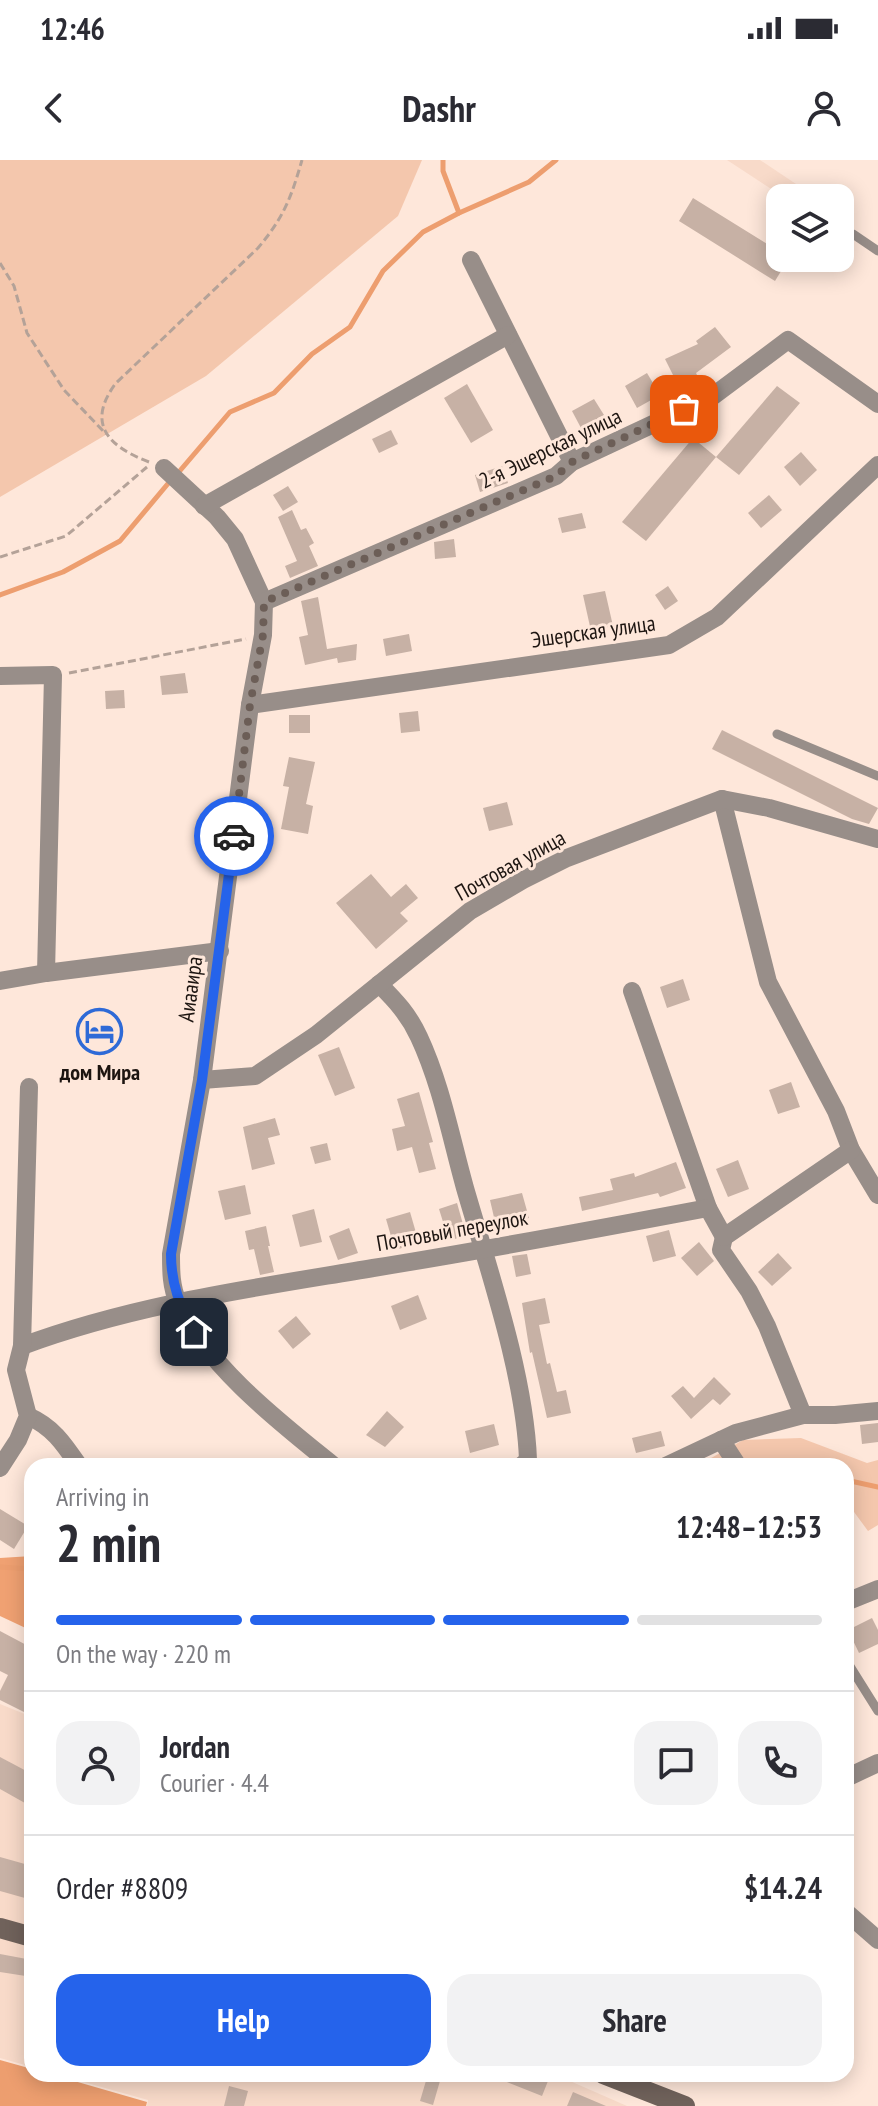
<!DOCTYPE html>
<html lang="en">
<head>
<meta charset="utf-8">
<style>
	body { margin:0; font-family:"PT Sans Narrow",sans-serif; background:#f2f2f3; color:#2b2b33; height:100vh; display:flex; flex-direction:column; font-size:30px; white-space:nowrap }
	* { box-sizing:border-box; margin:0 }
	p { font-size:26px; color:#7c7c81 }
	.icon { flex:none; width:44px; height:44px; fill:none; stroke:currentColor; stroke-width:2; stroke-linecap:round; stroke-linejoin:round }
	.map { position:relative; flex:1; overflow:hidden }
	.details { position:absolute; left:24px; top:1298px; width:830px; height:624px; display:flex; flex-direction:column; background:#fff; border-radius:24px; box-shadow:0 4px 20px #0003 }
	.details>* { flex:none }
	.buttons { position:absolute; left:766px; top:24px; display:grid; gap:16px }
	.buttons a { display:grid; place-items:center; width:88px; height:88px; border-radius:16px; background:#fff; box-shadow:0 4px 20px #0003; font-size:40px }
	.pin { position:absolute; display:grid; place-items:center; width:68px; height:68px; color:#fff; margin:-34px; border-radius:16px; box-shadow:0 4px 12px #0006 }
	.courier { position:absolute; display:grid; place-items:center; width:80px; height:80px; margin:-40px; border:6px solid #2563eb; border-radius:50%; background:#fff; color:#222; box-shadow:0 2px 10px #0007 }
	.head em { font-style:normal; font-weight:800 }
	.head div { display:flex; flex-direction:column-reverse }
	.head { display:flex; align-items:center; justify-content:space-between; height:136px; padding:0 32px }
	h1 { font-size:52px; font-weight:800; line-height:60px }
	.bar { display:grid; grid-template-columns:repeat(4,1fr); gap:12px 8px; align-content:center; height:96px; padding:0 32px }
	.bar i { height:10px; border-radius:6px; background:#e1e1e2 }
	.bar .on { background:#2563eb }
	.bar p { grid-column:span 4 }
	.line { display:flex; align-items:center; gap:20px; padding:0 32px; border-top:2px solid #e1e1e2 }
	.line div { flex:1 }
	.round { display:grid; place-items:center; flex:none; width:84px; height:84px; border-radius:24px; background:#f2f2f3 }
	.action { display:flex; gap:16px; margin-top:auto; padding:16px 32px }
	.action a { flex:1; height:92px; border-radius:24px; background:#2563eb; color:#fff; font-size:32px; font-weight:800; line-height:92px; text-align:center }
	.action a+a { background:#f2f2f3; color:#2b2b33 }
	.status { display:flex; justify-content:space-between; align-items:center; height:56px; padding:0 40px; background:#fff; direction:ltr }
	.status svg { height:22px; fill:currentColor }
	header { display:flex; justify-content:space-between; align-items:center; height:104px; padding:0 32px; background:#fff; font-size:36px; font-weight:800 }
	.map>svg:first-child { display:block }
</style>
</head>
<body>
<div class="status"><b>12:46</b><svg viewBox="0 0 49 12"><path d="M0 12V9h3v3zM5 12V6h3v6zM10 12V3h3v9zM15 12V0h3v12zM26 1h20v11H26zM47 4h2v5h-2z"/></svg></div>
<header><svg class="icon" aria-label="back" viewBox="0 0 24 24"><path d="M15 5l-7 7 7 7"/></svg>Dashr<svg class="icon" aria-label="person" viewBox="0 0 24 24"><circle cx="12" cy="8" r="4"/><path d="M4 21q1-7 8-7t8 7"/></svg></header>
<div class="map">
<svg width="878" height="1946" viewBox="0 0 878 1946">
	<rect width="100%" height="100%" fill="#fee7da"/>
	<!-- built -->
	<g fill="#f8dac9">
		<path d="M727 0H760L817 38H785Z"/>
		<path d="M0 1544 32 1557V1907L0 1898Z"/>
		<path d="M55 1914H554L627 1946H147L148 1940Z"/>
	</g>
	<!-- green -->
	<g fill="#f4c7ad">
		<path d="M0 0H422L398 56 206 216 0 337Z"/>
		<path d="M801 1278 867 1303 878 1300V1365L868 1371 846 1341V1306H697L743 1280Z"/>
	</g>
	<!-- forest -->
	<path fill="#f0a172" d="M32 1396V1471L0 1456V1398Z"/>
	<!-- water -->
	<path fill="#ed9e6f" d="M0 1900 32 1909V1914H50L147 1942 146 1946H0Z"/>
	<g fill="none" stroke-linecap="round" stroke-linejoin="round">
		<!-- stream -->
		<g stroke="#ed9e6f" stroke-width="5">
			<path d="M443 0V11L459 53"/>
			<path d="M178 313 230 252 274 233 312 194 350 167 383 111 423 72 459 53 529 22 556 0"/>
			<path d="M0 435 63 412 120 381 171 320"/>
			<path d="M760 1306 791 1301 804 1306"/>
			<path d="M846 1320 878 1327"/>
			<path d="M0 1407 32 1409"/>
		</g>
	</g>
	<!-- building -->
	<g fill="#c7b1a5">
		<path d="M693 38 780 92V98H789L775 121 679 61Z"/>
		<path d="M715 167 731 187 696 213 697 215 678 225 665 199 698 184 696 181Z"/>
		<path d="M647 213 660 235 637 248 625 226Z"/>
		<path d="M467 224 493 270 471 283 444 238Z"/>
		<path d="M777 226 800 243 739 315 716 297Z"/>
		<path d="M594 239 604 255 581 268 572 251Z"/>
		<path d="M391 270 398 284 379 293 372 279Z"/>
		<path d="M693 278 716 297 646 381 622 362Z"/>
		<path d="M801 292 817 310 800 326 784 307Z"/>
		<path d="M502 306 508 323 480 332 475 315Z"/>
		<path d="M288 326 298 342 283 351 273 335Z"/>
		<path d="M769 335 782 350 761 368 748 353Z"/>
		<path d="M292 350 301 370 306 368 314 383 309 386 318 406 290 418 285 406 297 401 278 357Z"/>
		<path d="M582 353 586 368 562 373 558 358Z"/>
		<path d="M454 379 456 397 435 399 434 382Z"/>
		<path d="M668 426 678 441 665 450 655 435Z"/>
		<path d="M605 431 613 466 591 471 583 435Z"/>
		<path d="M318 437 327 489 357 484 356 500 338 503 337 498 305 505 299 477 308 475 301 441Z"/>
		<path d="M409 474 412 491 386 496 383 479Z"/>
		<path d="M185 513 188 533 162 535 160 516Z"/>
		<path d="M124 530 125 548 106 549 105 531Z"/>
		<path d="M418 551 420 571 401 573 399 553Z"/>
		<rect x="289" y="555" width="21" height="18"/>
		<path d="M722 570 878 648 869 664 852 659 712 589Z"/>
		<path d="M289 597 315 602 306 644 313 646 308 674 281 669 289 627 283 626Z"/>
		<path d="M507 642 513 665 489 671 483 648Z"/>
		<path d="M371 714 391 737 406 724 418 738 400 753 408 761 376 789 336 743Z"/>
		<path d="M683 819 690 840 667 848 660 827Z"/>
		<path d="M118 858V880L83 883 82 862Z"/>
		<path d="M339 887 355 928 335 936 318 895Z"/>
		<path d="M791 922 800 947 778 954 769 930Z"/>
		<path d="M419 932 433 982 429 983 436 1009 419 1013 412 987 397 991 392 969 405 966 397 939Z"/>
		<path d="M275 958 280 975 268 978 275 1004 252 1010 243 967Z"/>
		<path d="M327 983 331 1000 315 1004 310 987Z"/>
		<path d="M738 1000 749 1029 728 1037 716 1009Z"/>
		<path d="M676 1002 686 1028 660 1037 658 1033 582 1051 579 1037 613 1030 610 1019 634 1013 635 1017Z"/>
		<path d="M245 1025 251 1054 225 1060 218 1031Z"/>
		<path d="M522 1033 529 1058 496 1066 490 1040Z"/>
		<path d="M457 1043 466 1075 449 1081 439 1049Z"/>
		<path d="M314 1049 322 1082 300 1087 292 1055Z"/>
		<path d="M410 1052 419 1083 395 1090 386 1059Z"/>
		<path d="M266 1066 270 1086H268L274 1112 260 1115 254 1089 249 1090 245 1071Z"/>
		<path d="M349 1068 358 1093 338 1100 329 1076Z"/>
		<path d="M669 1070 676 1096 653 1102 646 1076Z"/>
		<path d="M699 1082 714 1101 697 1116 681 1098Z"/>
		<path d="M778 1093 792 1108 772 1126 758 1112Z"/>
		<path d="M527 1094 531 1114 516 1117 512 1096Z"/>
		<path d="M418 1135 427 1159 400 1170 391 1146Z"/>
		<path d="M545 1138 550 1163 539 1165 547 1204 550 1203 557 1232 566 1230 571 1253 547 1258 532 1192 530 1193 522 1143Z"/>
		<path d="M296 1156 311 1174 293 1189 278 1171Z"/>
		<path d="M714 1217 731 1234 720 1245 713 1239 691 1259 671 1236 683 1226 694 1238Z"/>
		<path d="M387 1251 404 1267 385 1287 366 1275Z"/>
		<path d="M878 1263V1282L862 1284 860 1265Z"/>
		<path d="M494 1264 499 1285 470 1293 465 1271Z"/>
		<path d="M661 1271 665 1286 636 1293 632 1278Z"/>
		<path d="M0 1349 28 1366 14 1389 0 1380Z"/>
		<path d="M872 1458 878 1470V1484L859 1493 848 1470Z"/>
		<path d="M0 1471 32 1488V1556L0 1540V1531L8 1515 0 1511Z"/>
		<path d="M0 1597 32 1614V1647L0 1629Z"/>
		<path d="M0 1697 32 1706V1740L0 1731Z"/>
		<path d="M0 1794 32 1800V1817L0 1812Z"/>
		<path d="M428 1914H442L433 1945 420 1941Z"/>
		<path d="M487 1914H530L548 1921 542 1936Z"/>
		<path d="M229 1926 248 1931 244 1946H224Z"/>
		<path d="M573 1932 606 1946H567Z"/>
	</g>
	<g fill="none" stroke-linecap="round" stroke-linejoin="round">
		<!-- path -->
		<g stroke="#b4a298" stroke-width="3" stroke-dasharray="8 4" stroke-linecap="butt">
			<path d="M0 103 14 126 27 173 64 230 106 274"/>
			<path d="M149 302C107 286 86 263 116 223L258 88C284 57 291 38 302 0"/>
			<path d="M0 397 66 376 147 307"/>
			<path d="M69 513 246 479"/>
		</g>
		<!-- service -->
		<g stroke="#988e89" stroke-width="9">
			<path d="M853 74 878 91"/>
			<path d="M777 574 878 616"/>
			<path d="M846 1500 878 1551"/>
		</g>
		<!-- minor -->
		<g stroke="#988e89" stroke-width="18">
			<path d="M471 100 572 302"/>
			<path d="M164 308 217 357 235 379 264 442 263 475 250 545 202 920 171 1094C171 1111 171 1127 178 1142 205 1205 282 1264 334 1306"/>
			<path d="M204 346 508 175"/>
			<path d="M264 442 556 316 572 302 713 236 788 180 878 244"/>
			<path d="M0 516 53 515 46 813"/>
			<path d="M250 545 669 485 717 457 878 305"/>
			<path d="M722 639 768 822 836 951 851 990 878 1035"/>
			<path d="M0 821 46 813 220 791"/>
			<path d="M379 824C396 841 409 855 419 877 441 924 451 978 465 1028 489 1111 525 1216 528 1300L521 1306"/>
			<path d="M632 831 708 1048"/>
			<path d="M202 920 255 916 316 875 470 751 523 720 567 698 722 639 769 648 878 679"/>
			<path d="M724 1077 721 1090 749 1131 767 1166 803 1255"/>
			<path d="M22 1186C135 1144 254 1128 373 1108 485 1090 597 1069 708 1048L724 1077 851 990"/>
			<path d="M28 1256C53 1267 64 1284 79 1306"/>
			<path d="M721 1280 738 1306"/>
			<path d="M666 1306 736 1273 803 1255H835L878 1251"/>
			<path d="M0 1308 18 1280 28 1256 16 1210 22 1186 29 927"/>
			<path d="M846 1442 878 1429"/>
			<path d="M846 1618 878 1603"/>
			<path d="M846 1752 878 1780"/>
		</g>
		<!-- secondary -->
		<g stroke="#70625b" stroke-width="20">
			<path d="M0 1768 32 1777"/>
			<path d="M603 1914 685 1946"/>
		</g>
	</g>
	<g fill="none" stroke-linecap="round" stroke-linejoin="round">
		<!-- done -->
		<path stroke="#6c5e57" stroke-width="8" stroke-dasharray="0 14.4" d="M234 676 250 545 263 475 264 442 556 316 572 302 684 249"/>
		<!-- route -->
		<path stroke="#2563eb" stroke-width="10" d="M194 1172C180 1145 171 1125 171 1094L202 920 234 676"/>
	</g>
	<!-- icons -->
	<defs>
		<symbol id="hotel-ring" viewBox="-11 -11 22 22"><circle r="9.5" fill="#fee7da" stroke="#2e6ad7" stroke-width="1.5"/><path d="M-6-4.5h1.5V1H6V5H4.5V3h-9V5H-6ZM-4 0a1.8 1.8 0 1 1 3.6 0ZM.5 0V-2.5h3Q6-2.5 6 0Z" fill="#2e6ad7"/></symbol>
	</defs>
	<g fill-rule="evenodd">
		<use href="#hotel-ring" x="74" y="846" width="51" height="51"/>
	</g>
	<g text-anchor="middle" stroke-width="6" stroke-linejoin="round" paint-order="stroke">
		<!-- street labels -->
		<g font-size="22" fill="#1d1511" stroke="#fee7da">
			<text transform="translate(550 288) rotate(-26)" y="8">2-я Эшерская улица</text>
			<text transform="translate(593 471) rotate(-8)" y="8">Эшерская улица</text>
			<text transform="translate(510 705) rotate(-29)" y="8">Почтовая улица</text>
			<text transform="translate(190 829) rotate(-82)" y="8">Аиааира</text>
			<text transform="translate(452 1070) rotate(-10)" y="8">Почтовый переулок</text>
		</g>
		<!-- poi labels -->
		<g font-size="22" font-weight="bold" fill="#1d1511" stroke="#fee7da">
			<text x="100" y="920">дом Мира</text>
		</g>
	</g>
</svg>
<div class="buttons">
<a><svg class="icon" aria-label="layers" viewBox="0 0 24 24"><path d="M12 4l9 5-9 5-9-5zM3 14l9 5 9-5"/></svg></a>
</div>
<div class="pin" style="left:684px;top:249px;background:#ea580c"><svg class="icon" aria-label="bag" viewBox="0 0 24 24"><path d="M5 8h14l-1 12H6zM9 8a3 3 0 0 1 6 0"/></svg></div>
<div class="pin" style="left:194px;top:1172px;background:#1f2937"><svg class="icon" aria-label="home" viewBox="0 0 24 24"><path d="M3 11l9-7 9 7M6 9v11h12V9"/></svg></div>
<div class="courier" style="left:234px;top:676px"><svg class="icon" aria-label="car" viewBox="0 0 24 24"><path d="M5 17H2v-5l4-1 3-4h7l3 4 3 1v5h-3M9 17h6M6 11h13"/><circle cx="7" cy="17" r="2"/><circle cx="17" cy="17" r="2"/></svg></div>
<section class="details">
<div class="head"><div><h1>2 min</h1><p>Arriving in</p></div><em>12:48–12:53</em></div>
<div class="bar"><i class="on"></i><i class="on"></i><i class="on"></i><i></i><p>On the way · 220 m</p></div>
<div class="line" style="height:144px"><a class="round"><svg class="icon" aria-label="person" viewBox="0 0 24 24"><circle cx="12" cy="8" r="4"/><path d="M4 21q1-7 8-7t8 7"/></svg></a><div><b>Jordan</b><p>Courier · 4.4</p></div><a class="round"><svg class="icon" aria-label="chat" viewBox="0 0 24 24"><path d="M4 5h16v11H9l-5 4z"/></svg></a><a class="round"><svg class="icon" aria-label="phone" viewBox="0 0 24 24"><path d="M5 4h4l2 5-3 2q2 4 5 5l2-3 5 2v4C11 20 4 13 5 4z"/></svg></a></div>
<div class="line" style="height:104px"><div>Order #8809</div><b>$14.24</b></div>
<div class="action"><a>Help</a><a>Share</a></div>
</section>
</div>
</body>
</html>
